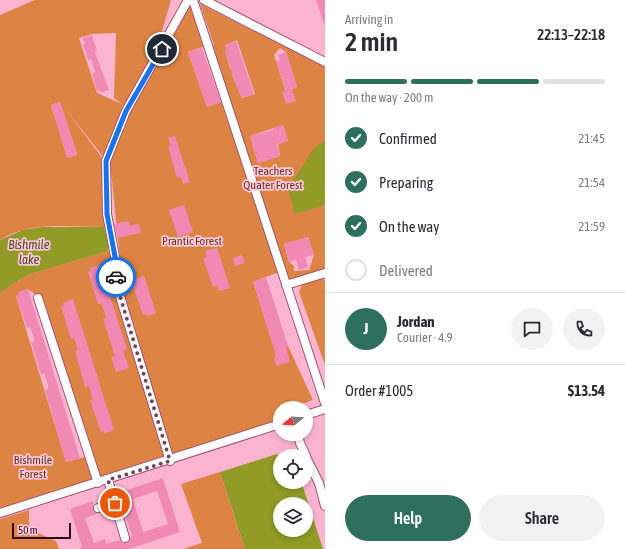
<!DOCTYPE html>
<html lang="en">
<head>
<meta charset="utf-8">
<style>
	body { margin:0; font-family:"Asap Condensed",sans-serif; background:#f2f2f3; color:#2b2b33; height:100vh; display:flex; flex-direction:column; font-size:15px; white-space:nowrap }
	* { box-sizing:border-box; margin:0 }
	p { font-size:13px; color:#7c7c81 }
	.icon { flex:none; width:22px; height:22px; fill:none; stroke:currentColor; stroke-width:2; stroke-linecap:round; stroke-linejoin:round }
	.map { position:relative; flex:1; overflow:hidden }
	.details { display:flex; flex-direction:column; background:#fff; width:300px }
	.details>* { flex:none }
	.needle { width:26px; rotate:252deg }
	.tools { position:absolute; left:273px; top:401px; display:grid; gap:8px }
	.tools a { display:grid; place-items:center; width:40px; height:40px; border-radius:50%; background:#fff; box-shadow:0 2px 6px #0003; font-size:20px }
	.scale { position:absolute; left:12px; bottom:10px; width:59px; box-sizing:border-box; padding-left:4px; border:2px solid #2c0d1c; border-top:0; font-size:11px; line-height:14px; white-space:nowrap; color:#2c0d1c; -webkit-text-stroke:3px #fdc7db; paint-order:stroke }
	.pin { position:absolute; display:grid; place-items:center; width:34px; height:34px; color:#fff; margin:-17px; border:2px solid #fff; border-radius:50%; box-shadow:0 1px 4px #0007 }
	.courier { position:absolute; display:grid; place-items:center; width:40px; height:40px; margin:-20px; border:3px solid #1a73e8; border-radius:50%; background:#fff; color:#222; box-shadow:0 1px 5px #0007 }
	.headline em { font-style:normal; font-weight:600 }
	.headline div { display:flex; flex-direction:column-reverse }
	.headline { display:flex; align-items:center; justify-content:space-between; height:68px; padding:0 20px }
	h1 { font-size:26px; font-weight:600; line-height:30px }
	.bar { display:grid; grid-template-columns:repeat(4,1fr); gap:6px 4px; align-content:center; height:48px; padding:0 20px }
	.bar i { height:5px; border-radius:3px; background:#e1e1e2 }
	.bar .on { background:#2e6f5e }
	.bar p { grid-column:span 4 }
	.line { display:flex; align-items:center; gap:10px; padding:0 20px; border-top:1px solid #e1e1e2 }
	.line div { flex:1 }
	.round { display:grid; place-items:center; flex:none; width:42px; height:42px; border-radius:21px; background:#f2f2f3 }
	ol { padding:0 20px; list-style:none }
	li { display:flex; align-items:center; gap:12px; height:44px }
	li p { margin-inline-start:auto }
	li .icon { padding:4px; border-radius:50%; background:#2e6f5e; color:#fff; stroke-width:4 }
	li:last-child { color:#7c7c81 }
	li i { width:22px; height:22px; border:2px solid #e1e1e2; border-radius:50% }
	.button { display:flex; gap:8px; margin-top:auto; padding:8px 20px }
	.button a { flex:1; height:46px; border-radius:24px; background:#2e6f5e; color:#fff; font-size:16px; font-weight:600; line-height:46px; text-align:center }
	.button a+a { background:#f2f2f3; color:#2b2b33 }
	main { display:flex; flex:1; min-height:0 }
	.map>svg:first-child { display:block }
</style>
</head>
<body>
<main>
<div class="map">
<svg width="325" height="549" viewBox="0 0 325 549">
	<rect width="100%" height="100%" fill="#fab4cf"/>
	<!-- green -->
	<g fill="#dd8444" fill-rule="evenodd">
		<path d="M35 0H171L158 45 124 105 105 159 64 107 103 159 106 231 104 227C70 227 30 221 0 240V15ZM116 33 114 98 122 104 97 93 79 38 92 34ZM60 102 77 154 68 158 51 105Z"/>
		<path d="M189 0 206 46 188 52 207 107 221 102 279 272 253 282 275 350 288 346 313 400 299 405 300 408H280V421L172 458 118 291 121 268 110 162 130 112 163 53Z"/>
		<path d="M200 4 325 67V140L314 148 295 213 325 205V273L289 284 211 46 214 45ZM237 40 255 94 242 98 239 92 241 86 237 87 232 74 235 67 230 68 225 52 227 51 225 45ZM280 48 286 52 297 87 286 92 274 55ZM283 125 288 141 278 144 280 156 258 163 250 136ZM308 237 314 255 309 270 294 271V266L289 262 284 244Z"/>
		<path d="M108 251H114L116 283 114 290 168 460 99 481 39 297 28 289 19 292V295L16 296 66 462 88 456 98 483 0 513V293L27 275Z"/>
		<path d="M321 278 325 280V365L299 292 302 285Z"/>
		<path d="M220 472 245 549H183L202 543 181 484Z"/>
		<path d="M29 510V529L56 541 59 549H0V519Z"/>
	</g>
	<!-- water -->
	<g fill="#929b25" fill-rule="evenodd">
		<path d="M325 140V205L295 214 288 189 314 148Z"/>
		<path d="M42 227H104L109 247 108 251 27 275 0 293V240L23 230Z"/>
		<path d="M277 454 280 458V482H300L302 484 323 549H245L220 472ZM280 504H306V530H280Z"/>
	</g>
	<!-- building -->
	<g fill="#f189b5" fill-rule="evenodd">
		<path d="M316 0H325V24H324Z"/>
		<path d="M92 35 97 51 95 52 109 90 100 93V90L97 91 92 73 95 72 91 59 88 60 83 44H85L83 38Z"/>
		<path d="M236 41 254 94 241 98 225 52 227 51 225 45Z"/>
		<path d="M202 48 221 102 207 107 188 52Z"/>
		<path d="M286 52 297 87 292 89 296 101 286 104 282 92 286 91 276 61 280 60 278 55Z"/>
		<path d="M60 102 77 155 67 158 51 105Z"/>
		<path d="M283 125 288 141 277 144 280 156 258 163 250 136 273 130V128Z"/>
		<path d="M175 136 190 182 183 184 181 177 177 178 168 147 171 146 168 138Z"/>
		<path d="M184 205 193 232 178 237 169 210Z"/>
		<path d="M129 221 130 226 139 224 141 233 117 238 114 224Z"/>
		<path d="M308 237 314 255 305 257 308 267 299 270 296 260 289 262 284 244Z"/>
		<path d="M217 248 230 288 219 291 217 285 213 287 203 258 207 257 205 251Z"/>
		<path d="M242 255 245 263 235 266 233 258Z"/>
		<path d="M100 265 127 349 123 351 129 368 116 372 111 357 115 356 103 319 106 318V316L101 303 98 304 88 272 91 271 90 268Z"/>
		<path d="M144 276 156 313 147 316 146 314 143 315 132 283 135 282 134 279Z"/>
		<path d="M266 277 288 346 286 347 290 362 276 366 274 357 276 356 253 282Z"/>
		<path d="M28 289 80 458 66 462 45 390 48 389V385L44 373 41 375 31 342H34V338L30 327 27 328 16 296 19 295 18 292Z"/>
		<path d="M73 299 114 430 104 434V431L101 432 90 400H93L89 386 85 387 75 351 78 350 74 338 71 339 61 307 64 306 63 303Z"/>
		<path d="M163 478 180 532 129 549H79L82 547 70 509 93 501V510L97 514 85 518 94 543 105 539 106 544 120 540 123 543H127L132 536 118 493ZM157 491 168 524 143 532 133 499Z"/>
	</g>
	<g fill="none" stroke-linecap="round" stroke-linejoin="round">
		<defs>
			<g id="minor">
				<path d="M193 0 325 403"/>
				<path d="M204 0 325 62"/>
				<path d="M286 285 325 273"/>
				<path d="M38 298 98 483"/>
				<path d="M306 415 325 409"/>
				<path d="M298 434 300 443 306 456"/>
				<path d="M306 457 319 483 325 506"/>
				<path d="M170 461 116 283 117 267 107 214 106 161 126 111 188 0"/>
				<path d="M108 480 125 538"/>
				<path d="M98 508 115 503"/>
				<path d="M0 513 280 424"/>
			</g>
		</defs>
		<!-- minor casing -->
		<use href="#minor" stroke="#a05374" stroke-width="10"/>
		<!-- minor -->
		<use href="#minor" stroke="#fff" stroke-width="8"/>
	</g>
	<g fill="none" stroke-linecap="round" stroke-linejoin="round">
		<!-- done -->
		<path stroke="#74475b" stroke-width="4" stroke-dasharray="0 7.2" d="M115 503 108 480 170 461 116 283V277"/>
		<!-- route -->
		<path stroke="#1a73e8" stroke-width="5" d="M116 277 117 267 107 214 106 161 126 111 162 49"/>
	</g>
	<g text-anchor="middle" stroke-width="3.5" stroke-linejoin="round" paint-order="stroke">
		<!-- park labels -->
		<g font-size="12" fill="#5e391f" stroke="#fdc7db">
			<text x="273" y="175">Teachers<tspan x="273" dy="14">Quater Forest</tspan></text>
			<text x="192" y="245">Prantic Forest</text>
			<text x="33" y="464">Bishmile<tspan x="33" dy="14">Forest</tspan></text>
		</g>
		<!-- water labels -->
		<g font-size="13" font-style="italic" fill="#4a4f21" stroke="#fdc7db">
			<text x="29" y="249">Bishmile<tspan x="29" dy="15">lake</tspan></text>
		</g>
	</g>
</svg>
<div class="tools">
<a><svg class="needle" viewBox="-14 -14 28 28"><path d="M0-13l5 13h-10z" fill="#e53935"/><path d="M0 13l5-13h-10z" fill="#7c7c81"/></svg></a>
<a><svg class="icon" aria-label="locate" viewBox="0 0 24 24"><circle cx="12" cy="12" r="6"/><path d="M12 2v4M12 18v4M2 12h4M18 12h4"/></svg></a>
<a><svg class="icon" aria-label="layers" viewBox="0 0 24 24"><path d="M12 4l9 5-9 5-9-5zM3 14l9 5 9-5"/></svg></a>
</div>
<div class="scale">50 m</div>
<div class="pin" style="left:115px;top:503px;background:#ea580c"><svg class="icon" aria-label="bag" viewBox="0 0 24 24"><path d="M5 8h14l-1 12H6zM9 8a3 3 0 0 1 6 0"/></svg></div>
<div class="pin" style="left:162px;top:49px;background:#1f2937"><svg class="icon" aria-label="home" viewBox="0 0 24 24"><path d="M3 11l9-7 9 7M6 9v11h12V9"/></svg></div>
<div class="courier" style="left:116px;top:277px"><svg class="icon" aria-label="car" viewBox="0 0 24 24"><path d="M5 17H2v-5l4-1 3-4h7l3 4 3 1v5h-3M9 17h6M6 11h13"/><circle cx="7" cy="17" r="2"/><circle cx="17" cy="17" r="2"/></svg></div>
</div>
<section class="details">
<div class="headline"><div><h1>2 min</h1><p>Arriving in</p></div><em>22:13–22:18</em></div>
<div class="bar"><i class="on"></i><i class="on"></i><i class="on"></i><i></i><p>On the way · 200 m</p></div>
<ol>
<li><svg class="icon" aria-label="check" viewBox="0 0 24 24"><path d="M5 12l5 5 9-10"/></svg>Confirmed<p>21:45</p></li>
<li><svg class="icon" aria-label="check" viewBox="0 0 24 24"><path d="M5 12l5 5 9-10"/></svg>Preparing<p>21:54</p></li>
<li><svg class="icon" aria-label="check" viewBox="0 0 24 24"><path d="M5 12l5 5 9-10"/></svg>On the way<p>21:59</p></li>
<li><i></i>Delivered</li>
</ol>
<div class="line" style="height:72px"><b class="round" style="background:#2e6f5e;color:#fff">J</b><div><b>Jordan</b><p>Courier · 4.9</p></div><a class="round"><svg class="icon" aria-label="chat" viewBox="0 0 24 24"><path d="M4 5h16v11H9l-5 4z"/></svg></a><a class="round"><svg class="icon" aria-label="phone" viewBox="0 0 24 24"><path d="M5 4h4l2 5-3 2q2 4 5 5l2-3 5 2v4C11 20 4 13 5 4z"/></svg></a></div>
<div class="line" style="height:52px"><div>Order #1005</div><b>$13.54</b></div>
<div class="button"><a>Help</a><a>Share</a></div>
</section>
</main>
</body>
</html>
